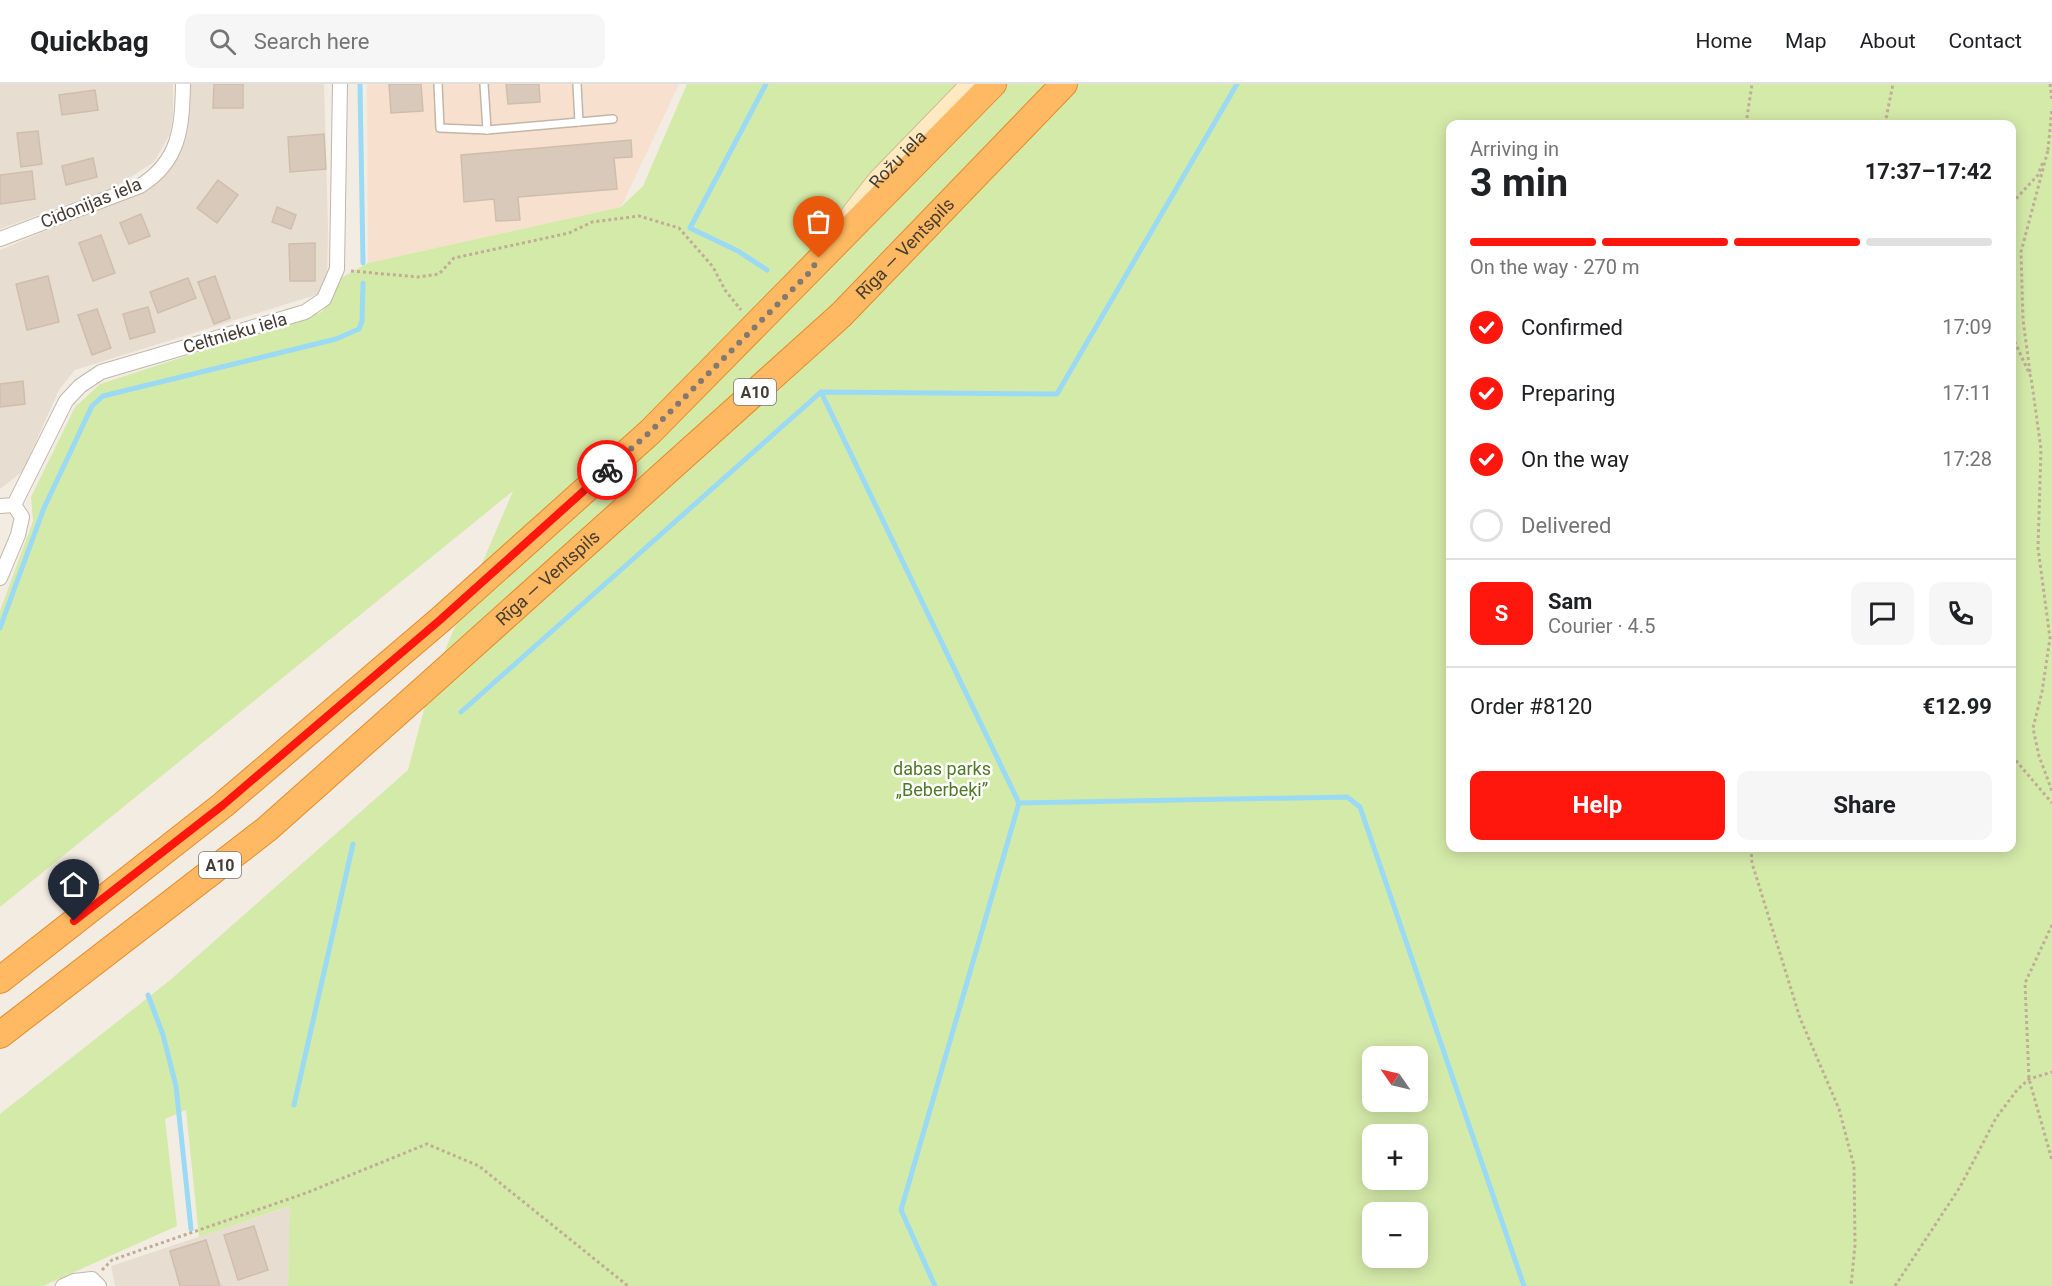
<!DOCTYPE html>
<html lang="en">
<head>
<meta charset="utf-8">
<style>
	body { margin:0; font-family:Roboto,sans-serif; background:#f6f6f6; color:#202124; height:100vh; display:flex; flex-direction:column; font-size:22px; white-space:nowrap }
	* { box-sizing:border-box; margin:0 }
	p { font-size:20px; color:#757577 }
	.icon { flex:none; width:33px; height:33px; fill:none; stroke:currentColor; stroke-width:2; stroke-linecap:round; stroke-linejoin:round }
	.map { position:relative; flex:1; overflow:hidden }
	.drawer { position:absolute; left:1446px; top:36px; width:570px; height:732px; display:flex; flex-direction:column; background:#fff; border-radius:12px; box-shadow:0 3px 15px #0003 }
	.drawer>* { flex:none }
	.needle { width:39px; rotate:304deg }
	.fabs { position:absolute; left:1362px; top:962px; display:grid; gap:12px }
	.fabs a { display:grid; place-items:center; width:66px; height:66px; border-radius:12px; background:#fff; box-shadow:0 3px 15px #0003; font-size:30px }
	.pin { position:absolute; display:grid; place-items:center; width:51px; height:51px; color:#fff; margin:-62px -26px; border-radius:50% 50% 50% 0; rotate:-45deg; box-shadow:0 0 6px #0007 }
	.pin .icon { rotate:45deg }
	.courier { position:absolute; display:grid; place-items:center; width:60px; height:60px; margin:-30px; border:4px solid #ff170e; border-radius:50%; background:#fff; color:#222; box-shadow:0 2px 8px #0007 }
	.overview em { font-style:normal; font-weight:700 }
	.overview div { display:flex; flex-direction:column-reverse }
	.overview { display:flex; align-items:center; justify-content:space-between; height:102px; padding:0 24px }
	h1 { font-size:39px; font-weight:700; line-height:45px }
	.bar { display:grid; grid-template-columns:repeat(4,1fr); gap:9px 6px; align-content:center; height:72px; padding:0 24px }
	.bar i { height:8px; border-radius:4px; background:#e0e0e0 }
	.bar .current { background:#ff170e }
	.bar p { grid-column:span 4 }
	.line { display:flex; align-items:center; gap:15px; padding:0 24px; border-top:2px solid #e0e0e0 }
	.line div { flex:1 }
	.round { display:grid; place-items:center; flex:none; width:63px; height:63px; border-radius:12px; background:#f6f6f6 }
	ol { padding:0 24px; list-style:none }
	li { display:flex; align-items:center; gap:18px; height:66px }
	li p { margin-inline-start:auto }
	li .icon { padding:6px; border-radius:50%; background:#ff170e; color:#fff; stroke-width:4 }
	li:last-child { color:#757577 }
	li i { width:33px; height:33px; border:3px solid #e0e0e0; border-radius:50% }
	.cta { display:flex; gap:12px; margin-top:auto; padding:12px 24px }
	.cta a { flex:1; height:69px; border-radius:12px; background:#ff170e; color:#fff; font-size:24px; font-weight:700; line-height:69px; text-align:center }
	.cta a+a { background:#f6f6f6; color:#202124 }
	header { display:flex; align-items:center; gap:36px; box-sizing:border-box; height:84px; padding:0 30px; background:#fff; border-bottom:2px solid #e0e0e0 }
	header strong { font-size:28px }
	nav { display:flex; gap:33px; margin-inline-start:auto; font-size:21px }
	.search { width:420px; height:54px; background:#f6f6f6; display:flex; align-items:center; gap:15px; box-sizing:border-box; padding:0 21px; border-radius:12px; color:#757577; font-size:22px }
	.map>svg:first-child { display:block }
</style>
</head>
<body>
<header>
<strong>Quickbag</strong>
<div class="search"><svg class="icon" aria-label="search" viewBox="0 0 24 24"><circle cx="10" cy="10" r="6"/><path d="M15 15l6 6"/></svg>Search here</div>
<nav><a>Home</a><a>Map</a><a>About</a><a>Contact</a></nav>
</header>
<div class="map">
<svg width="2052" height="1202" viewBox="0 0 2052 1202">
	<rect width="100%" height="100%" fill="#f3ece3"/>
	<!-- residential -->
	<g fill="#e7ded1">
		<path d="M0 0H173V31L170 50 154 78 115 103 0 145Z"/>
		<path d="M190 0H324L328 142 327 201 319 210 75 286 59 306 23 387 0 405V166L157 100 175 74Z"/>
		<path d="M291 1122 288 1202H115L111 1182Z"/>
	</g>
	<!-- commercial -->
	<path fill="#f7e0cd" d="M367 0H679L621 123 368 179Z"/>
	<!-- green -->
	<path fill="#d4eaa9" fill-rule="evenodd" d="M687 0H2052V1202H288L290 1122 199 1153 186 1026 165 1035 177 1142 43 1202H0V1030L169 897 408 686 431 599 513 407 0 823V527L33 437 31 413 75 323 100 300 322 228 341 194 368 179 621 123 643 102ZM1450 40H2012V764H1450ZM1372 972H1418V1017H1372ZM1372 1050H1418V1095H1372ZM1372 1128H1418V1173H1372Z"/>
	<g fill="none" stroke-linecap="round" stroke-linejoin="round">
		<!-- stream -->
		<g stroke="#9bdaf4" stroke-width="5">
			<path d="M360 0 363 179"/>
			<path d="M766 0 690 144 738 167 767 186"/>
			<path d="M821 308 1019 719 901 1126 935 1202"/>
			<path d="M0 544 44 424 92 322 103 312 336 255 359 245 362 237 363 199"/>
			<path d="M461 628 821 308 1057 310 1237 0"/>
			<path d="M1019 719 1347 713 1360 723 1524 1202"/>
			<path d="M148 911 163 951 176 1002 191 1145"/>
			<path d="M294 1021 353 760"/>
		</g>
	</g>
	<!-- building -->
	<g fill="#d8c9bb" stroke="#d0beab" stroke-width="1.5">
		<path d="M214 0H243V24H213Z"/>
		<path d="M389 0H421L423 27 391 29Z"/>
		<path d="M506 0H539L540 18 508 20Z"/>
		<path d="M95 6 98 26 62 31 59 11Z"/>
		<path d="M38 47 42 80 21 83 17 49Z"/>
		<path d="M324 50 326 85 290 88 288 53Z"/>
		<path d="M631 56 632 73 614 74 617 105 518 113 520 136 496 137 494 115 464 118 461 71Z"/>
		<path d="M93 74 97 93 66 101 62 82Z"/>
		<path d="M32 87 35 115 0 120V91Z"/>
		<path d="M218 96 238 111 217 139 197 124Z"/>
		<path d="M277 123 296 131 291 145 272 138Z"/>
		<path d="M141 130 150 152 129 160 120 139Z"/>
		<path d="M101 151 115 189 93 197 79 159Z"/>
		<path d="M315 159V197H290L289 160Z"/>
		<path d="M48 192 59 238 27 246 16 200Z"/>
		<path d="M215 192 230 234 214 240 198 198Z"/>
		<path d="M188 194 196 214 158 229 150 208Z"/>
		<path d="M148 223 155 248 130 255 123 230Z"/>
		<path d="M97 225 111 264 92 271 78 231Z"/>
		<path d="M23 297 25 320 0 323V300Z"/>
		<path d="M254 1142 268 1186 238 1196 224 1151Z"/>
		<path d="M206 1156 220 1202H180L170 1167Z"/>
	</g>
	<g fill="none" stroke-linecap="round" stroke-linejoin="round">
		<defs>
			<g id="lane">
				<path d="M438 0 440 44 487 46"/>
				<path d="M484 0 487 46 613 35"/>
				<path d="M577 0 579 38"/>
			</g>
			<g id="street">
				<path d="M0 155 140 102C180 77 182 44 183 0"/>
				<path d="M0 422 14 421 66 317 80 302 101 288 305 228 324 215 337 185 340 0"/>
				<path d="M0 494 18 451 22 433 14 421"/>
				<path d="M63 1202 74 1197 92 1195 99 1202"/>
			</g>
			<g id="secondary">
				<path id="s1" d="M851 130 878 96 971 0"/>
			</g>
			<g id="highway">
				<path d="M0 896 223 721 440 536 650 348 993 0"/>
				<path id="s2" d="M0 951 267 745 431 599 841 231 1064 0"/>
			</g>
		</defs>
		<!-- lane casing -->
		<use href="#lane" stroke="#c2b6a9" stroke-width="10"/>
		<!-- street casing -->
		<use href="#street" stroke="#c2b6a9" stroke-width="16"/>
		<!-- secondary casing -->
		<use href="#secondary" stroke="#d5bc90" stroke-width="22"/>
		<!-- highway casing -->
		<use href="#highway" stroke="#e68c2b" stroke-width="28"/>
		<!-- path -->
		<g stroke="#c1ad96" stroke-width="3" stroke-dasharray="3 3" stroke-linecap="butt">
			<path d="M2050 0 2052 16"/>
			<path d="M1746 40 1752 0"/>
			<path d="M1885 40 1893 0"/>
			<path d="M2048 66 2052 24"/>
			<path d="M2012 119 2038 91 2043 78"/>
			<path d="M351 187 418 193 439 190 454 174 569 149 592 138 639 132 679 144 713 183 725 206 741 226"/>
			<path d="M2012 252 2031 293 2041 365 2038 464 2050 554 2042 608 2033 644 2039 672 2052 707"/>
			<path d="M2030 288 2023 236 2021 168 2048 66"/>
			<path d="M2012 672 2052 719"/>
			<path d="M1751 764 1752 779 1800 934 1839 1025 1854 1082 1855 1161 1851 1202"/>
			<path d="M2052 841 2025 899 2029 995 2052 1076"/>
			<path d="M102 1186 112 1176 306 1109 427 1060 479 1082 628 1202"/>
			<path d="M1895 1202 1960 1103 1996 1034 2017 1006 2029 995 2052 988"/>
		</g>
		<!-- lane -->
		<use href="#lane" stroke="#fff" stroke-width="7"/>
		<!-- street -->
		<use href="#street" stroke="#fff" stroke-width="14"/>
		<!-- secondary -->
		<use href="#secondary" stroke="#ffe9c1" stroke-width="20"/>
		<!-- highway -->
		<use href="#highway" stroke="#ffb962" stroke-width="26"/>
	</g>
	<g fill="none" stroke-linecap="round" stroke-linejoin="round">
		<!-- done -->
		<path stroke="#827a71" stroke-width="6" stroke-dasharray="0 10.8" d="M607 386 650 348 810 188 819 174"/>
		<!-- route -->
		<path stroke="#ff170e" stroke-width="8" d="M74 837 223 721 440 536 607 386"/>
	</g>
	<g text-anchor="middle" stroke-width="5" stroke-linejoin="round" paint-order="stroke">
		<!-- shield labels -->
		<g fill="#fff" stroke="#7d7670" stroke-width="1.5">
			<rect x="734" y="295" width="42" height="26" rx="4.5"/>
			<rect x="199" y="768" width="42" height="26" rx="4.5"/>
		</g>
		<g font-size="16" font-weight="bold" fill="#453c33">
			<text x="755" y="314">A10</text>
			<text x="220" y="787">A10</text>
		</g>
		<!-- street labels -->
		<g font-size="18" fill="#453c33" stroke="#fff">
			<text dy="6" stroke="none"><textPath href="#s1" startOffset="72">Rožu iela</textPath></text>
			<text transform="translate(91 119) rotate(-22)" y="6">Cidonijas iela</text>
			<text dy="6" stroke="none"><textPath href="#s2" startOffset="1200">Rīga — Ventspils</textPath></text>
			<text transform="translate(235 249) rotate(-16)" y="6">Celtnieku iela</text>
			<text dy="6" stroke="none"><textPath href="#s2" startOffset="714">Rīga — Ventspils</textPath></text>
		</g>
		<!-- park labels -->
		<g font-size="18" fill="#4e7a24" stroke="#fff">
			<text x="942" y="691">dabas parks<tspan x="942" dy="21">„Beberbeķi”</tspan></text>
		</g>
	</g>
</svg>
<div class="fabs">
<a><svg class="needle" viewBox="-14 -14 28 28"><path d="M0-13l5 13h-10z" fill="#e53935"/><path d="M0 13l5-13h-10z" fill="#757577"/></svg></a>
<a>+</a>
<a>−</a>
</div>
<div class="pin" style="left:819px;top:174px;background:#ea580c"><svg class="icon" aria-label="bag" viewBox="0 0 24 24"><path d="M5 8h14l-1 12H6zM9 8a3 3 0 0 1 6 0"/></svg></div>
<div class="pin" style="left:74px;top:837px;background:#1f2937"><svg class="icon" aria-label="home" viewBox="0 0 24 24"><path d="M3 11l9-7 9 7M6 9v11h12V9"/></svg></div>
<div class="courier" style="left:607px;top:386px"><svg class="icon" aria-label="bike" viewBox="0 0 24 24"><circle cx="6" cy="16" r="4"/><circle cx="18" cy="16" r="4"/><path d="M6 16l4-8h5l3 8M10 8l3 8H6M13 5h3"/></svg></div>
<section class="drawer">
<div class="overview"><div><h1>3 min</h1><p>Arriving in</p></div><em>17:37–17:42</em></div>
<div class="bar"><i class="current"></i><i class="current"></i><i class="current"></i><i></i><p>On the way · 270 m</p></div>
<ol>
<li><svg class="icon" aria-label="check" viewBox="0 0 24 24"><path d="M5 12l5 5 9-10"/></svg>Confirmed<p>17:09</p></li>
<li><svg class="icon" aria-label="check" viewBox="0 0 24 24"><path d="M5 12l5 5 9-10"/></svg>Preparing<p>17:11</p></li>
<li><svg class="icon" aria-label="check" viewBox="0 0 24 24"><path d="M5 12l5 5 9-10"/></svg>On the way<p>17:28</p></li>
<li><i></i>Delivered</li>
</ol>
<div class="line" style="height:108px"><b class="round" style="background:#ff170e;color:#fff">S</b><div><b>Sam</b><p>Courier · 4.5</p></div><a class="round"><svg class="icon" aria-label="chat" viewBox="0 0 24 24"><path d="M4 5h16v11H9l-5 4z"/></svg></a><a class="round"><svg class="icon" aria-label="phone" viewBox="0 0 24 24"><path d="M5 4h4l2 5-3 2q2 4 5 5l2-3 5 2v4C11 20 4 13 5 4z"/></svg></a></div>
<div class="line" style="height:78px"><div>Order #8120</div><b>€12.99</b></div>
<div class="cta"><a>Help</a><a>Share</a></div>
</section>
</div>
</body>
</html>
